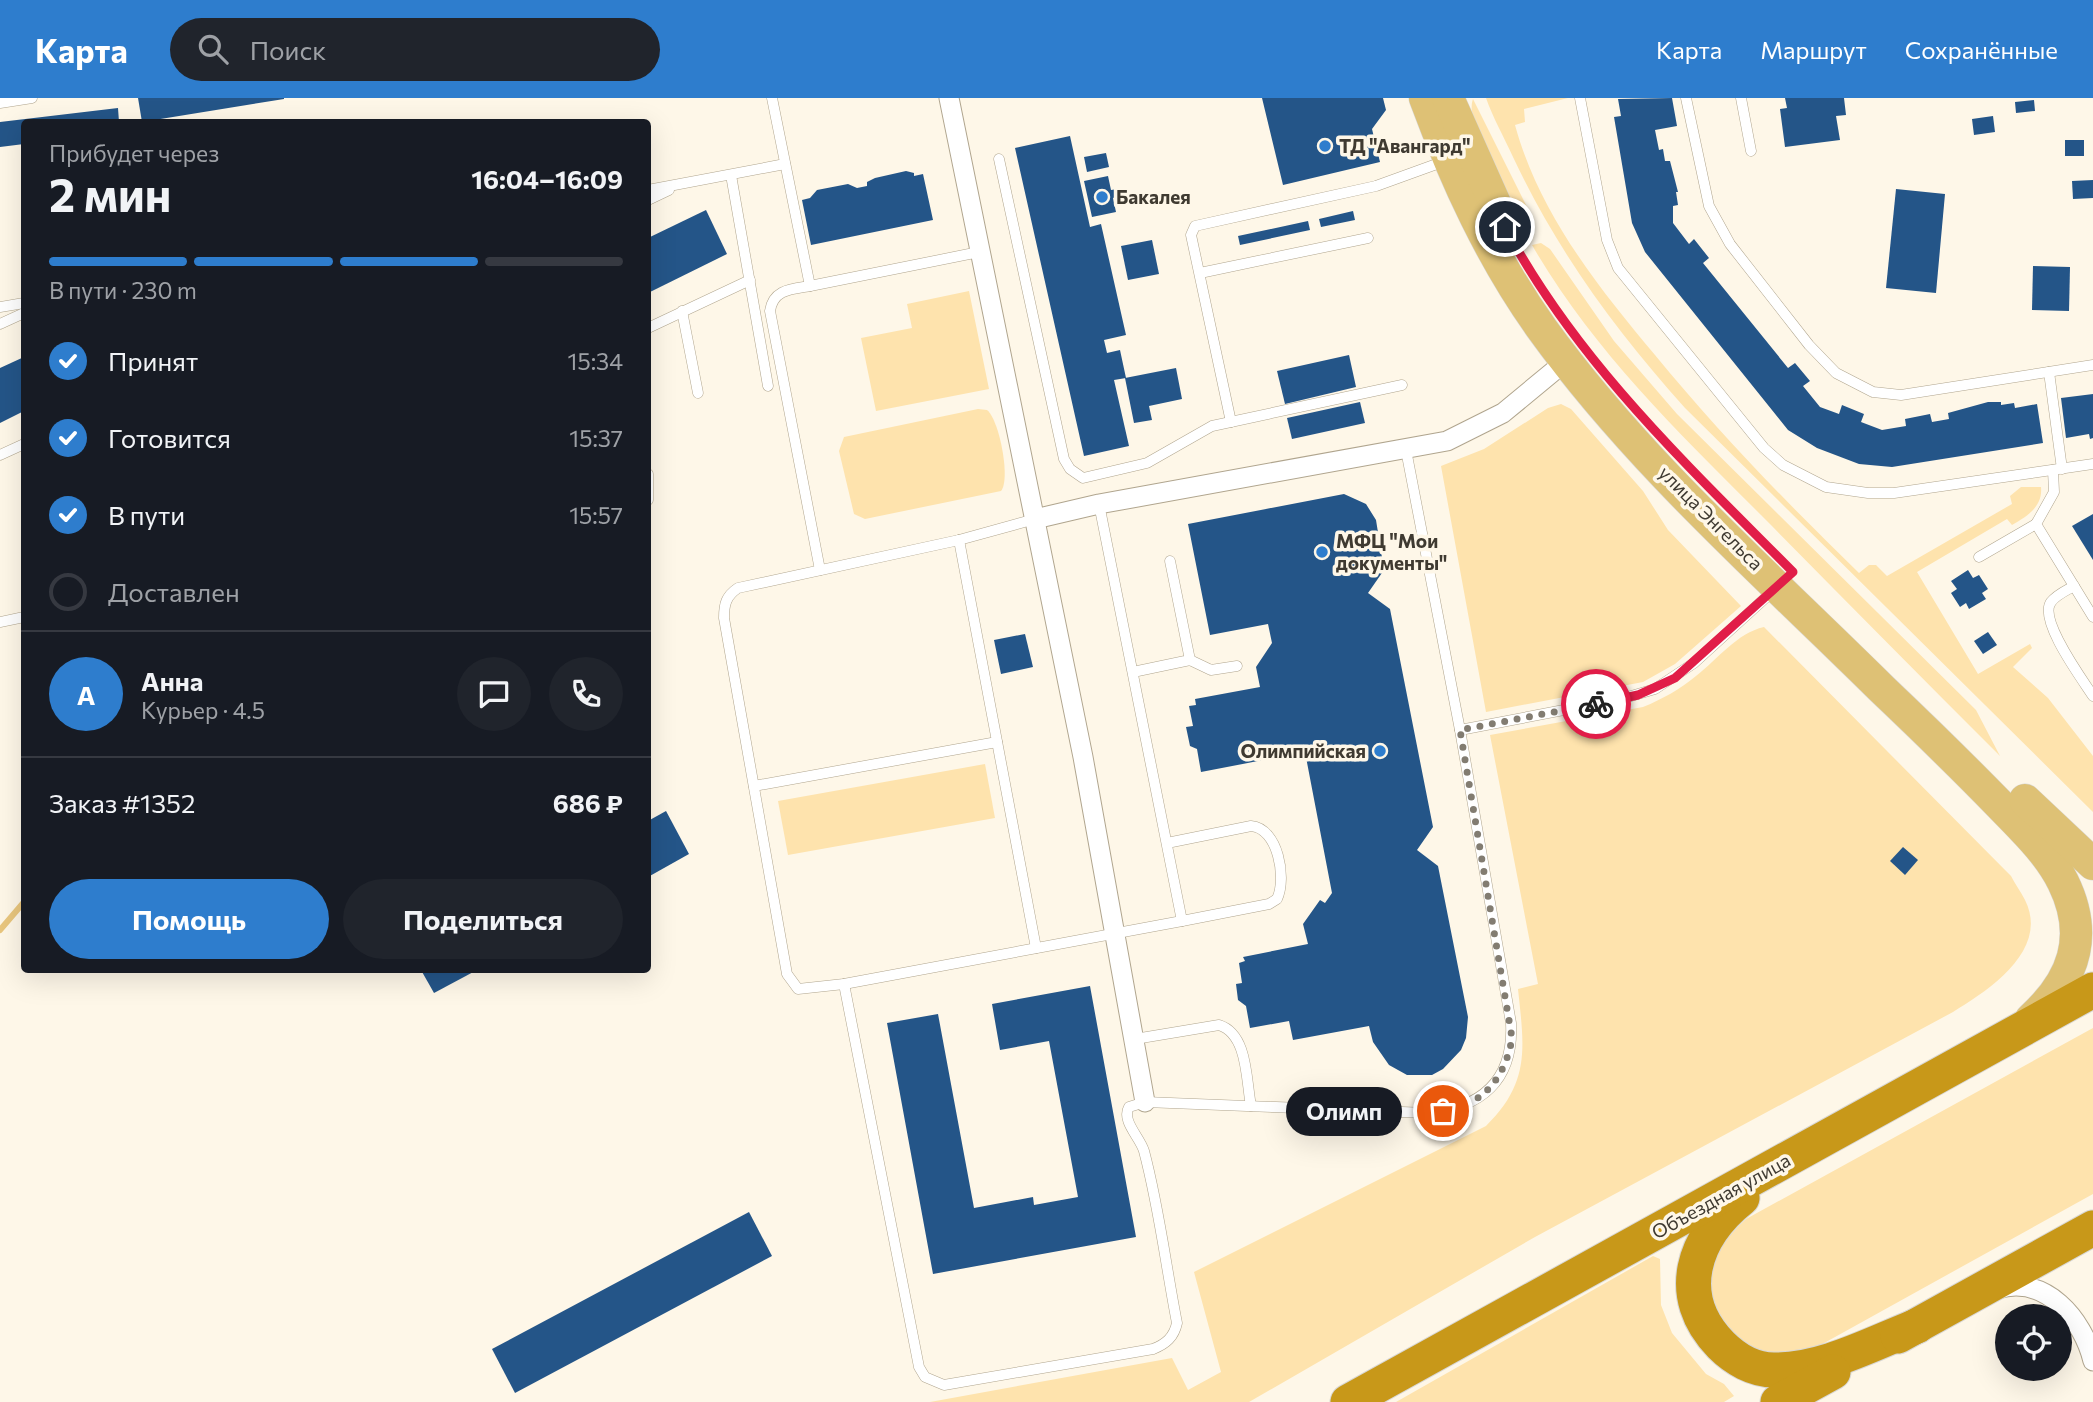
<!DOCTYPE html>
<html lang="ru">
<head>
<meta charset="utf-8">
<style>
	body { margin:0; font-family:Commissioner,sans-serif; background:#20242c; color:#f1f3f6; height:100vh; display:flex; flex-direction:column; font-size:26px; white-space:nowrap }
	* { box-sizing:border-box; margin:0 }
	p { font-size:23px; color:#9ea1a6 }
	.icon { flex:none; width:38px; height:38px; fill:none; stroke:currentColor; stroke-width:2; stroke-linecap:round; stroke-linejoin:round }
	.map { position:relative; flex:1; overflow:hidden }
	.drawer { position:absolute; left:21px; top:21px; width:630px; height:854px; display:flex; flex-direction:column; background:#171b24; border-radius:7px; box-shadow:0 7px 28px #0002 }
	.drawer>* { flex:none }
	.fabs { position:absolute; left:1995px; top:1206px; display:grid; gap:14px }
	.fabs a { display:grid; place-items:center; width:77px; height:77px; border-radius:50%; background:#171b24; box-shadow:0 7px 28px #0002; font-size:35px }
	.pin { position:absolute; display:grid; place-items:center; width:60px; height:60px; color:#fff; margin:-30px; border:4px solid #fff; border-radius:50%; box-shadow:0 2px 7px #0007 }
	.courier { position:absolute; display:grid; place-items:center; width:70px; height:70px; margin:-35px; border:5px solid #e11d48; border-radius:50%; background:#fff; color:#222; box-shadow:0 2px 9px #0007 }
	.bubble { position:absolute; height:49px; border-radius:24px; background:#171b24; box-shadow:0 7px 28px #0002; font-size:23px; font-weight:700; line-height:49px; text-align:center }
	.overview em { font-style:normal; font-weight:700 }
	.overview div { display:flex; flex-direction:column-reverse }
	.overview { display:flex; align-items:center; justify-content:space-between; height:119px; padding:0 28px }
	h1 { font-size:46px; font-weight:700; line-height:52px }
	.bar { display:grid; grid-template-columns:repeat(4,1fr); gap:10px 7px; align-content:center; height:84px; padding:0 28px }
	.bar i { height:9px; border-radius:5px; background:#363941 }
	.bar .current { background:#2e7dcd }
	.bar p { grid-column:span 4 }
	.line { display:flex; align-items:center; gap:18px; padding:0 28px; border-top:2px solid #363941 }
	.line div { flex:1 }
	.round { display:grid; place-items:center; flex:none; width:74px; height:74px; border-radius:37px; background:#20242c }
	ol { padding:0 28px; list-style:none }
	li { display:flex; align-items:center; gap:21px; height:77px }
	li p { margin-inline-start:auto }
	li .icon { padding:7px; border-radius:50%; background:#2e7dcd; color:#fff; stroke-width:4 }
	li:last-child { color:#9ea1a6 }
	li i { width:38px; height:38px; border:4px solid #363941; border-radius:50% }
	.button { display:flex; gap:14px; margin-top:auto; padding:14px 28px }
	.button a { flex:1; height:80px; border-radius:42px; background:#2e7dcd; color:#fff; font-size:28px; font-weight:700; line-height:80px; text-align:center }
	.button a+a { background:#20242c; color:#f1f3f6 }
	header { display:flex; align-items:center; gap:42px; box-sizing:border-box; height:98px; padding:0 35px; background:#2e7dcd; color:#fff }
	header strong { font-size:33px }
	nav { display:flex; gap:38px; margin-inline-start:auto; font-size:24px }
	.search { width:490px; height:63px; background:#20242c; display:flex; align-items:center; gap:18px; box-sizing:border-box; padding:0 24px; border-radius:38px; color:#9ea1a6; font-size:26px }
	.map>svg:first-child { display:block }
</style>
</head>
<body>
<header>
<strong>Карта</strong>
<div class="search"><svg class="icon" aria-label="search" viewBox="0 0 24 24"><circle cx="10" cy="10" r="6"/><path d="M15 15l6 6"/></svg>Поиск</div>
<nav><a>Карта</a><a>Маршрут</a><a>Сохранённые</a></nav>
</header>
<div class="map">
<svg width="2093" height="1304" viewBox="0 0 2093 1304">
	<rect width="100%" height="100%" fill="#fef7e8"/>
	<!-- green -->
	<g fill="#fee3ad">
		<path d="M1486 0H1568L1524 11 1525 24 1515 27C1539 115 1598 189 1655 257 1719 335 1787 405 1859 475L1869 467H1876L1887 478 2012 406 2010 398 2021 389H2041C2043 409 2027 418 2012 427L2007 421 1917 474 1978 576 2030 546 2032 550 2013 569 2048 600 2093 658V714L1685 310C1616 233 1557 153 1513 59 1504 39 1493 20 1486 0Z"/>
		<path d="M1473 1 1532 119V128L1525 135C1511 109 1463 27 1473 1Z"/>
		<path d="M1541 145 1550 151 1614 243 1677 316 1976 612 2000 658C1920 578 1840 497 1761 417 1677 333 1592 251 1532 147Z"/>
		<path d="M969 193 989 291 876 313 861 240 912 230 907 206Z"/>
		<path d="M1561 306 1571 311 1643 393 1668 432 1741 508 1675 566 1643 584 1486 614 1441 368 1484 351 1548 310Z"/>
		<path d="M978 311 987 312C999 321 1011 381 1001 393L865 421 854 416 839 353 844 339Z"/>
		<path d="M1764 529 2011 778C2015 786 2021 794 2025 802 2050 852 1989 892 1953 914L1535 1139 1249 1304H930L1172 1260 1188 1292 1221 1274 1194 1174 1486 1028C1531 984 1524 949 1518 891L1538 886 1490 637 1643 609C1663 601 1680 591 1696 578 1718 561 1737 535 1764 529Z"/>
		<path d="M985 666 995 720 788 757 778 703Z"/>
		<path d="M2093 930V1096L1817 1249C1803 1253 1789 1258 1774 1256 1755 1255 1740 1243 1729 1229 1695 1189 1710 1153 1746 1121Z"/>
		<path d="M1653 1158 1660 1161 1661 1207 1672 1235 1706 1276 1724 1286 1734 1298 1724 1304H1396Z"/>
	</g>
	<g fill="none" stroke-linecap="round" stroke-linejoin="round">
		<!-- stream -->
		<path stroke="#e9c67d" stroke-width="6" d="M0 832 24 804"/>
	</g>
	<!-- building -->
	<g fill="#245588">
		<path d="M138 0H284V1L142 24Z"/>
		<path d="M1262 0H1383L1386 12 1372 31 1380 64 1283 87Z"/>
		<path d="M1672 0 1677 28 1655 32 1659 52 1663 51 1665 63H1670L1678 94H1676L1678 107 1673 108V125L1689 146 1694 141 1709 160 1703 165 1788 270 1795 265 1810 283 1803 288 1820 309 1839 316 1842 307 1864 316 1861 324 1882 332 1906 328 1905 321 1930 316 1932 324 1949 321 1948 315 1988 304H2001V307L2014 305 2015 310 2037 306 2043 345 1892 369 1859 366 1817 350 1788 332 1645 154 1632 125 1614 19 1621 18 1618 1Z"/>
		<path d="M1785 0H1844L1846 17 1836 18 1840 42 1785 49 1780 11 1787 10Z"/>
		<path d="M2034 2 2035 13 2016 15 2015 4Z"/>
		<path d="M118 10 119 24H24V46L0 49V24Z"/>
		<path d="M1993 18 1995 34 1974 37 1972 21Z"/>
		<path d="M1070 38 1090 129 1101 126 1126 237 1104 242 1107 255 1120 252 1126 280 1114 282 1129 348 1084 358 1015 50Z"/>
		<rect x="2065" y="42" width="19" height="16"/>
		<path d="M1106 55 1109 69 1087 74 1084 59Z"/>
		<path d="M906 73 914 75V78L923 76 933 122 811 147 802 102 810 100 817 92 848 86 857 90 867 88V84L875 80Z"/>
		<path d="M1108 78 1111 92 1118 91 1119 98 1113 100 1116 114 1092 119 1084 83Z"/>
		<path d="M2093 82V100L2073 101 2072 83Z"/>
		<path d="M1896 91 1945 96 1936 195 1886 190Z"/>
		<path d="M706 112 727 156 648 195V140Z"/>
		<path d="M1353 113 1355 122 1321 129 1319 121Z"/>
		<path d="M1308 123 1310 132 1240 147 1238 138Z"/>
		<path d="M1152 142 1159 176 1128 182 1121 148Z"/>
		<path d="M2033 168 2070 169 2069 213 2032 212Z"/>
		<path d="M1349 257 1356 289 1285 306 1277 273Z"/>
		<path d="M24 259V313L0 325V270Z"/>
		<path d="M1176 270 1182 301 1149 308 1152 322 1134 325 1125 280Z"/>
		<path d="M2093 296V340L2090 341 2089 336 2066 340 2061 300Z"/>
		<path d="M1360 304 1365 325 1292 341 1287 320Z"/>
		<path d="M1344 396 1366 406 1376 422 1384 472 1368 495 1390 511 1433 729 1417 752 1438 768 1468 919 1466 940 1461 952 1443 971 1432 977H1407L1389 967 1373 944 1369 928 1293 942 1289 923 1250 930 1246 908 1238 902 1236 886 1242 885 1239 865 1245 863 1243 859 1308 846 1303 826 1320 802 1325 805 1332 795 1305 654 1201 674 1197 651 1190 648 1186 629 1193 628 1189 608 1196 607 1195 601 1260 589 1256 569 1272 545 1268 526 1210 537 1188 426Z"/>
		<path d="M2093 416V462L2072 428Z"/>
		<path d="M1968 472 1973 480 1979 477 1988 491 1982 495 1986 501 1969 511 1966 505 1960 509 1951 495 1957 491 1951 483Z"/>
		<path d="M1988 534 1997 547 1983 556 1974 543Z"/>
		<path d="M1025 536 1033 569 1001 576 994 542Z"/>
		<path d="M666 713 689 756 648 779V723Z"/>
		<path d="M1903 749 1918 762 1905 777 1890 763Z"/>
		<path d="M421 872H477L434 895Z"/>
		<path d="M1090 888 1136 1139 933 1176 887 925 938 916 974 1110 1033 1099 1034 1107 1078 1099 1049 943 1000 952 992 906Z"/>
		<path d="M749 1114 772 1158 515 1295 492 1251Z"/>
	</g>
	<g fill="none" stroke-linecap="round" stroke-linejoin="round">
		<defs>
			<g id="lane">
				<path d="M772 0 810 188 979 154"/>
				<path d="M1580 0 1607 142 1618 170 1764 350 1783 367 1826 389 1868 395H1894L2093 366"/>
				<path d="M1686 0 1709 108 1730 146 1809 247 1836 275 1873 294 1901 297 2093 267"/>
				<path d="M1741 0 1751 53"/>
				<path d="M0 5 32 0"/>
				<path d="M999 61 1064 361 1070 371 1083 380 1147 365 1212 328 1402 287"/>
				<path d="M731 77 768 288"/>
				<path d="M648 92 785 66"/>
				<path d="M648 102 669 92"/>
				<path d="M1200 175 1368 140"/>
				<path d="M810 188C792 191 773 191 770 213L820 472"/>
				<path d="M0 209 24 205"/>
				<path d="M682 213 698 295"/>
				<path d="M0 226 24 215"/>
				<path d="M648 230 750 182"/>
				<path d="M2049 274 2062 371"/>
				<path d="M1231 324 1191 137 1195 128 1376 88 1445 63"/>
				<path d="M0 357 24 346"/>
				<path d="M2053 372 2054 394 2036 426 2093 519"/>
				<path d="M648 376V402"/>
				<path d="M1035 421 959 442 738 490C726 498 724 506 724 520L787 876 798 891 844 886 1182 823 1099 406"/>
				<path d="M959 442 1036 850"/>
				<path d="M1979 459 2036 426"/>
				<path d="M2074 488C2067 492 2056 497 2051 504 2038 522 2082 581 2093 598"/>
				<path d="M0 524 24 519"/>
				<path d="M1190 562 1211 572 1237 568"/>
				<path d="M1133 574 1190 562 1170 463"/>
				<path d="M1460 632 1621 601 1655 591 1694 565 1773 493"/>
				<path d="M754 688 997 644"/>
				<path d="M1167 745 1251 728C1278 730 1287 780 1277 801L1269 806 1182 823"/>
				<path d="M844 886 919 1269 925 1279 944 1287 1153 1251C1166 1246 1174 1239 1177 1225 1166 1169 1159 1109 1144 1053 1140 1039 1121 1023 1129 1009L1145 1004 1427 1015C1481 1010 1514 983 1511 925L1460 632 1406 352"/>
				<path d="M1135 941 1219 927C1248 936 1246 982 1251 1008"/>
			</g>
			<g id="street">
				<path d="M949 0 1083 659 1145 1004"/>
				<path d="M1035 421 1099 406 1447 343 1503 315 1566 263"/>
				<path d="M1997 1191C2045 1176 2083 1221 2093 1263"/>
			</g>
			<g id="primary">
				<path d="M1425 0C1455 81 1491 160 1542 231 1638 364 1766 476 1882 591 1922 629 1961 667 2000 707 2023 731 2048 754 2063 784 2090 839 2073 883 2031 921"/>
				<path d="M1448 0 1510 139"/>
				<path d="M2025 702 2093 766"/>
			</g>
			<g id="highway">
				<path d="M1742 1100C1693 1139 1673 1198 1721 1247 1735 1261 1754 1272 1774 1272 1822 1273 1873 1245 1917 1228"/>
				<path d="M1898 1238 2093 1130"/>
				<path d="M1348 1304 2093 892"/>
				<path d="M1778 1304 1833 1274"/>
			</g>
		</defs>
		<!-- lane casing -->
		<use href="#lane" stroke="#b0a58e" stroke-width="11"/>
		<!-- street casing -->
		<use href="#street" stroke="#b0a58e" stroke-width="21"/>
		<!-- primary casing -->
		<use href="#primary" stroke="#d9d8d6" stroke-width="33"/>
		<!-- highway casing -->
		<use href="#highway" stroke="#d9d8d6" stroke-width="37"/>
		<!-- lane -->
		<use href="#lane" stroke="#fff" stroke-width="10"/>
		<!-- street -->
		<use href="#street" stroke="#fff" stroke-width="19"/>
		<!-- primary -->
		<use href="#primary" stroke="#dec175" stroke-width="32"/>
		<!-- highway -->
		<use href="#highway" stroke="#c89819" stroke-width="35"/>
	</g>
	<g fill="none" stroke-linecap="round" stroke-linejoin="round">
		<!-- done -->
		<path stroke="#827c71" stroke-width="7" stroke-dasharray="0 12.6" d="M1443 1013C1483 1008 1506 978 1512 940L1460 632 1596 606"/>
		<!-- route -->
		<path stroke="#e11d48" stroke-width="9" d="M1505 129C1576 263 1687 367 1793 474L1675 580 1638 597 1596 606"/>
	</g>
	<!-- markers -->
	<g fill="#2e7dcd" stroke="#fef7e8" stroke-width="2.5">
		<circle cx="1325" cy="48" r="7"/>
		<circle cx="1102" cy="99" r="7"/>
		<circle cx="1322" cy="454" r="7"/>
		<circle cx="1380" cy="653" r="7"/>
	</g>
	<g text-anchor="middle" stroke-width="7" stroke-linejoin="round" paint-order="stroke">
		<!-- poi labels -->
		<g font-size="19" font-weight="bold" fill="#3f3a31" stroke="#fef7e8" text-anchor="start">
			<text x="1339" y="55">ТД "Авангард"</text>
			<text x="1116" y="106">Бакалея</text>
			<text x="1336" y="450">МФЦ "Мои<tspan x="1336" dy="22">документы"</tspan></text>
			<text x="1366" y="660" text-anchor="end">Олимпийская</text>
		</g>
		<!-- street labels -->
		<g font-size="19" fill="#3f3a31" stroke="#fef7e8">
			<text transform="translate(1711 420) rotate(45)" y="7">улица Энгельса</text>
			<text transform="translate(1721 1098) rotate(-29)" y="7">Объездная улица</text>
		</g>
	</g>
</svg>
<div class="fabs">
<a><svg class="icon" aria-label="locate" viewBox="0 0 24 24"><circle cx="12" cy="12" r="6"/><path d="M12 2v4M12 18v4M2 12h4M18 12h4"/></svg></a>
</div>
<div class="pin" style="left:1443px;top:1013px;background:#ea580c"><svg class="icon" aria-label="bag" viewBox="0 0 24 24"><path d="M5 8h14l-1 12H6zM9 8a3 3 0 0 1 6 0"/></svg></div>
<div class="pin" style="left:1505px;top:129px;background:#1f2937"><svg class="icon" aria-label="home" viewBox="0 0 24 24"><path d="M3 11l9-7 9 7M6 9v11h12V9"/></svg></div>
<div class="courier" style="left:1596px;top:606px"><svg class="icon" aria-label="bike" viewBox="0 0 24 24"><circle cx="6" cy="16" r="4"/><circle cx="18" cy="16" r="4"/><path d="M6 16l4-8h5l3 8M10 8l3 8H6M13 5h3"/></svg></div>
<div class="bubble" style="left:1286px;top:989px;width:116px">Олимп</div>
<section class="drawer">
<div class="overview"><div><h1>2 мин</h1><p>Прибудет через</p></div><em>16:04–16:09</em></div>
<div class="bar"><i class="current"></i><i class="current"></i><i class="current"></i><i></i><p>В пути · 230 m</p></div>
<ol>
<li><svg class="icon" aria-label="check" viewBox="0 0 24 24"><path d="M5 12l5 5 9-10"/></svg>Принят<p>15:34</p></li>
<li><svg class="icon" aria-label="check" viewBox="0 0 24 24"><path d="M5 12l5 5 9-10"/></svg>Готовится<p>15:37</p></li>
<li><svg class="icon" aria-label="check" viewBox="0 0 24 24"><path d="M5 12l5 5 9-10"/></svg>В пути<p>15:57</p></li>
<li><i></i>Доставлен</li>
</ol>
<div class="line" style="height:126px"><b class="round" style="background:#2e7dcd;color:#fff">А</b><div><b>Анна</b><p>Курьер · 4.5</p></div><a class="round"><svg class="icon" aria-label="chat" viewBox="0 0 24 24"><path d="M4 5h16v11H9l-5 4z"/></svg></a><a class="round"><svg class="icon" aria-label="phone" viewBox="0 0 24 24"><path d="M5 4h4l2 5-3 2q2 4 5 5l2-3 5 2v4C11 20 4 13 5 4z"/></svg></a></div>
<div class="line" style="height:91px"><div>Заказ #1352</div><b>686 ₽</b></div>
<div class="button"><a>Помощь</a><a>Поделиться</a></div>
</section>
</div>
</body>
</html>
